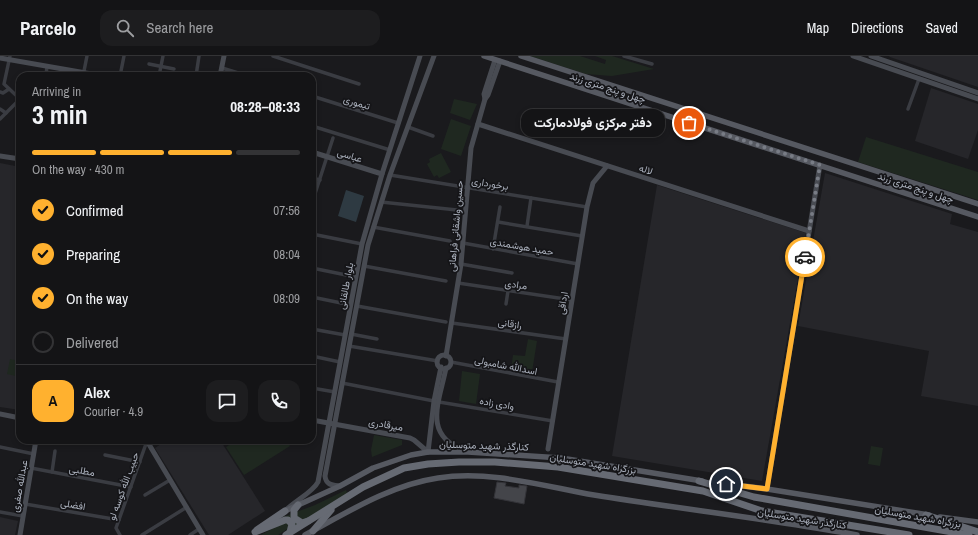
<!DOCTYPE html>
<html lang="en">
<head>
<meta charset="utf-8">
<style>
	body { margin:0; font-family:"Archivo Narrow",Vazirmatn,sans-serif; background:#1d1d1f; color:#f1f3f6; height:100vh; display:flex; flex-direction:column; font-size:15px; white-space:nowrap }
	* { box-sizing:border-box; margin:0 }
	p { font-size:13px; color:#9d9ea1 }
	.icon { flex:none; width:22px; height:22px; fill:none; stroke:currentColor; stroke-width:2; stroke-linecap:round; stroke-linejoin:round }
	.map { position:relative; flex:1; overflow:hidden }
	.drawer { position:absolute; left:16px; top:16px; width:300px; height:372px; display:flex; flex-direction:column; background:#141416; border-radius:12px; box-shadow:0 2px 6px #0003,0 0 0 1px #333335 }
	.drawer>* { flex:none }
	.pin { position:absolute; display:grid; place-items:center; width:34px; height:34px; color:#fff; margin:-17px; border:2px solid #fff; border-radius:50%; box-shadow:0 1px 4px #0007 }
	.courier { position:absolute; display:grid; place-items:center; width:40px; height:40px; margin:-20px; border:3px solid #ffb12f; border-radius:50%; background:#fff; color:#222; box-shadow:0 1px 5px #0007 }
	.bubble { position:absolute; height:28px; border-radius:12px; background:#141416; box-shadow:0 2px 6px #0003,0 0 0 1px #333335; font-size:13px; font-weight:700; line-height:28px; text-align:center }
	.head em { font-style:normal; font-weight:700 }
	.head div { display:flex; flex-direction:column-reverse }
	.head { display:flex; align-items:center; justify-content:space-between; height:68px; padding:0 16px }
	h1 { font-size:26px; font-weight:700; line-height:30px }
	.bar { display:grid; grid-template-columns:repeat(4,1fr); gap:6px 4px; align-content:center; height:48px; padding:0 16px }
	.bar i { height:5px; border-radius:3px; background:#333335 }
	.bar .selected { background:#ffb12f }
	.bar p { grid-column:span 4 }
	.line { display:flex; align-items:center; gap:10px; padding:0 16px; border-top:1px solid #333335 }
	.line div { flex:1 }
	.round { display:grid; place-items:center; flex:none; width:42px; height:42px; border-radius:12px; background:#1d1d1f }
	ol { padding:0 16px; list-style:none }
	li { display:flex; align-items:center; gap:12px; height:44px }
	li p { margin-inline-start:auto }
	li .icon { padding:4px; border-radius:50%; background:#ffb12f; color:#111; stroke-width:4 }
	li:last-child { color:#9d9ea1 }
	li i { width:22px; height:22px; border:2px solid #333335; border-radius:50% }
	header { display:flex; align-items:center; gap:24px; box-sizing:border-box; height:56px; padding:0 20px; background:#141416; border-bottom:1px solid #333335 }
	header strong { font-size:19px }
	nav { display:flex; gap:22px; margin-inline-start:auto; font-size:14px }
	.search { width:280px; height:36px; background:#1d1d1f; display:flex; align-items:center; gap:10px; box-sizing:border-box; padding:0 14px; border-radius:12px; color:#9d9ea1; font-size:15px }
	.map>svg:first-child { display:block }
</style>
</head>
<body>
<header>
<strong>Parcelo</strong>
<div class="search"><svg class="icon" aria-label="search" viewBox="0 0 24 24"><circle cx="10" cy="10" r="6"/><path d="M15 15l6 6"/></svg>Search here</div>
<nav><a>Map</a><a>Directions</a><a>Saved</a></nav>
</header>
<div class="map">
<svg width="978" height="479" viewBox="0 0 978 479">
	<rect width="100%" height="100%" fill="#1a1a1d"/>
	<!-- built -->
	<g fill="#26262a">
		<path d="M889 0H978V31L890 1Z"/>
		<path d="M931 32 978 48V74L968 103 915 85Z"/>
		<path d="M0 107 20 111V354L0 351Z"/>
		<path d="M825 117 952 158 950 168 978 176V350L921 340 929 295 798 270Z"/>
		<path d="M657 129 806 177 762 425 612 400Z"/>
		<path d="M167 384H220L265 455 228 479H209L155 392Z"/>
		<path d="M0 461 18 465 15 479H0Z"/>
	</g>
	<!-- green -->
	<g fill="#1f2820">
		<path d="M530 0H580L605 8 606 4 595 0H612L654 13 612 20 586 18Z"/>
		<path d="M454 43 477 48 470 64 450 57Z"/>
		<path d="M451 63 471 70 461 100 441 93Z"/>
		<path d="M866 81 978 116V144L858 106Z"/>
		<path d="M441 97 451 116 439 122 437 119 434 121 427 108 430 106 429 103Z"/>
		<path d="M528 283 537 285 532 316 511 313 513 299 525 300Z"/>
		<path d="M10 303 20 305V321L7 318Z"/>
		<path d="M462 315 480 318 476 348 459 345Z"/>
		<path d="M374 379 402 384V389L372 401 371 394Z"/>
		<path d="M237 384H286L290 390 244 419 226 391Z"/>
		<path d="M871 390 883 392 880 410 868 408Z"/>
		<path d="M346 434 347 437 294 471 283 461 315 449Z"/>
		<path d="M288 466 289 472 278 479H261L281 468Z"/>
	</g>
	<!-- water -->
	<path fill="#2e3a42" d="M346 134 364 140 356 166 338 160Z"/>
	<!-- building -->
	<path fill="#44454a" stroke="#343439" d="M497 426 506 427 505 430 519 432V429L527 430 524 448 494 442Z"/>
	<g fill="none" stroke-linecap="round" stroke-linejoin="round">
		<!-- street -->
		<g stroke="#3a3c42" stroke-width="3.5">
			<path d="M273 0 359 28"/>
			<path d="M624 0 652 8"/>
			<path d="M149 8 174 13"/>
			<path d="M222 12 248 20"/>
			<path d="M46 20 47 10"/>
			<path d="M83 20 87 0"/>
			<path d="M120 20 124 0"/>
			<path d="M159 20 163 0"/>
			<path d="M196 20 199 0"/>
			<path d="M0 36 3 37 9 33"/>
			<path d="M312 40 398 67"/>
			<path d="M0 53 6 57"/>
			<path d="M908 53 919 23"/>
			<path d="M0 63 20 43 4 28 10 0"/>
			<path d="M312 70 390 94"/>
			<path d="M408 71 433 80"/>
			<path d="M390 119 587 151"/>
			<path d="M312 122 320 124"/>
			<path d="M381 146 457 154"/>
			<path d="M312 147 333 82"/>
			<path d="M498 166 582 180"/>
			<path d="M527 170 531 142"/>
			<path d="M373 171 450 185"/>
			<path d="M312 178 362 188"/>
			<path d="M463 187 578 208"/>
			<path d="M493 193 500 151"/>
			<path d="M461 208 512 217"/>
			<path d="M364 210 446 225"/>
			<path d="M312 212 356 221"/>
			<path d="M458 227 572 244"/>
			<path d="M312 241 351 249"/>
			<path d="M506 248 508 235"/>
			<path d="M357 250 446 266"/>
			<path d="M452 267 566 283"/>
			<path d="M312 273 345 279"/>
			<path d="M351 278 377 283"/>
			<path d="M349 290 438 305"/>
			<path d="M312 300 340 306"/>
			<path d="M451 306 558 326"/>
			<path d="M342 327 434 345"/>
			<path d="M312 332 335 336"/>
			<path d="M439 346 553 365"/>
			<path d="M0 391 34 398"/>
			<path d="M105 399 140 406"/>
			<path d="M31 412 131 431"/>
			<path d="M52 416 55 395"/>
			<path d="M145 439 170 424"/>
			<path d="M25 448 119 464"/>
			<path d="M0 456 23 460"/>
			<path d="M120 479 116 472 147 385"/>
			<path d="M142 479 187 451"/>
			<path d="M190 479 199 473"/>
		</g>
		<!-- secondary -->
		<g stroke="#484b52" stroke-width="5">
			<path d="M853 0 978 43"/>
			<path d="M871 0 978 37"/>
			<path d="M0 2 103 20"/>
			<path d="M220 20 224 0"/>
			<path d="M485 43 488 39 500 5"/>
			<path d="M478 68 809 175"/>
			<path d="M312 96 382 118"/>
			<path d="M0 100 20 103"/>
			<circle cx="444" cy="306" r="7"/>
			<path d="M446 300 461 208 471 92 485 43 484 38 495 4"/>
			<path d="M446 312C439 347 422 379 465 395"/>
			<path d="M0 358 20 362"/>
			<path d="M312 364 410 382 414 384 428 396"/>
			<path d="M147 385 203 479"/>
			<path d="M548 393 587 151 593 127 607 110"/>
			<path d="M428 396 434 345 441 311"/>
			<path d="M340 430C332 429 326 429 325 420L368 189 390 119 434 0"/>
			<path d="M767 433 820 109"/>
			<path d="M286 454C295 445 313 436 318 426L362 188 382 118 420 0"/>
			<path d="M20 479 36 384"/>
		</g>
		<!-- primary -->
		<g stroke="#565961" stroke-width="5.5">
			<path d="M484 0 978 161"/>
			<path d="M521 0 978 148"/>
			<path d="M712 426 767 433 929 459"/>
			<path d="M285 455 340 430 373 412 411 399 428 396H468L561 402 702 425"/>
			<path d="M940 461 978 466"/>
			<path d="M305 479C346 457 390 429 438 422 490 414 543 430 594 439 681 453 770 463 857 479"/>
		</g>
		<!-- highway -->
		<g stroke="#666a73" stroke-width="7">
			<path d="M699 425 754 441 969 479"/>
			<path d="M298 449 294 454V462L302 467 308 465"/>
			<path d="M926 459 978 476"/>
			<path d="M257 474 285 455"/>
			<path d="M313 475 331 454"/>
			<path d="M255 476 285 464H288L292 468 290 476"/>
			<path d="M286 479 363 431 404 412 428 408 459 406H495L558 411 703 435 762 455 909 479"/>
		</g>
	</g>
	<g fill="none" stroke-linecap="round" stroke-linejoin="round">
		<!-- done -->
		<path stroke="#787c85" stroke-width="4" stroke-dasharray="0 7.2" d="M689 67 820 109 805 201"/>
		<!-- route -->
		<path stroke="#ffb12f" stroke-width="5" d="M726 428 767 433 805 201"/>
	</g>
	<g text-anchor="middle" stroke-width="3.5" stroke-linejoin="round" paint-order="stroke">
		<!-- street labels -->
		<g font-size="10" fill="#abb1bd" stroke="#151518">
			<text transform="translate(608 31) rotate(18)" y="4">چهل و پنج متری زرند</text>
			<text transform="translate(357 46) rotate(17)" y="4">تیموری</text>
			<text transform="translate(350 99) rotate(17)" y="4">عباسی</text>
			<text transform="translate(646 113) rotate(18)" y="4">لاله</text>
			<text transform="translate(490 127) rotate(9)" y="4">برخورداری</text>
			<text transform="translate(916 131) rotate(18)" y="4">چهل و پنج متری زرند</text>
			<text transform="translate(455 170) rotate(-85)" y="4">حسین واشقانی فراهانی</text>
			<text transform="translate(522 190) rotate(10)" y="4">حمید هوشمندی</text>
			<text transform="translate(516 228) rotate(8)" y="4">مرادی</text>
			<text transform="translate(345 230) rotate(-79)" y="4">بلوار طالقانی</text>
			<text transform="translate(562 247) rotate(-81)" y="4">ارداقی</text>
			<text transform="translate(510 267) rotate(8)" y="4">رازقانی</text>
			<text transform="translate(506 309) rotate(11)" y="4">اسدالله شامبولی</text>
			<text transform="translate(497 347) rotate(10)" y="4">وادی زاده</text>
			<text transform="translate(386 368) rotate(10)" y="4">میرقادری</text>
			<text transform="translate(484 389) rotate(2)" y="4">کنارگذر شهید متوسلیان</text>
			<text transform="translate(593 407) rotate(9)" y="4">بزرگراه شهید متوسلیان</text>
			<text transform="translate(82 414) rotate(10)" y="4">مطلبی</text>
			<text transform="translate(19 430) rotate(-80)" y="4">عبدالله صفری</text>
			<text transform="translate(123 430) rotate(-70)" y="4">حبیب الله کوسه لو</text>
			<text transform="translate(73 448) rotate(10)" y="4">افضلی</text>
			<text transform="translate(918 460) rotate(10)" y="4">بزرگراه شهید متوسلیان</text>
			<text transform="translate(802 462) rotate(9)" y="4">کنارگذر شهید متوسلیان</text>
		</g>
	</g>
</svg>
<div class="pin" style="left:689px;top:67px;background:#ea580c"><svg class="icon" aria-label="bag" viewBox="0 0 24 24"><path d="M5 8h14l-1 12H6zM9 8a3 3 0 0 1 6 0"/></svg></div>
<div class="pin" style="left:726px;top:428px;background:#1f2937"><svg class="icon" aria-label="home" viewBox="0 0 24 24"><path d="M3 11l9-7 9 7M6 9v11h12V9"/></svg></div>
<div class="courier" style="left:805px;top:201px"><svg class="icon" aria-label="car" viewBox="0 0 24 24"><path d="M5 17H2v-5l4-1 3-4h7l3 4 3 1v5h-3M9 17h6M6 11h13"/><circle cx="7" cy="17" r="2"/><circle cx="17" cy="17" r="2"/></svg></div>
<div class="bubble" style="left:521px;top:53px;width:144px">دفتر مرکزی فولادمارکت</div>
<section class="drawer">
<div class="head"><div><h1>3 min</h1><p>Arriving in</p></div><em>08:28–08:33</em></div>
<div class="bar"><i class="selected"></i><i class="selected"></i><i class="selected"></i><i></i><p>On the way · 430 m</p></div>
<ol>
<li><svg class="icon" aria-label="check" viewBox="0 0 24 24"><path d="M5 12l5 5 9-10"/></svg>Confirmed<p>07:56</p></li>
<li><svg class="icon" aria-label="check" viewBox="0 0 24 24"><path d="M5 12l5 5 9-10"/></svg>Preparing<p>08:04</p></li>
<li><svg class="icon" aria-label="check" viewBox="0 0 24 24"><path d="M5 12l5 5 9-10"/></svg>On the way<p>08:09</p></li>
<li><i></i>Delivered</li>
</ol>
<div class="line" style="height:72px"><b class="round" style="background:#ffb12f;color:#111">A</b><div><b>Alex</b><p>Courier · 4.9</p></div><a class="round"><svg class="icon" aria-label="chat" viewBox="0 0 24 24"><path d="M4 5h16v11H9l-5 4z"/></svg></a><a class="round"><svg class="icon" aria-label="phone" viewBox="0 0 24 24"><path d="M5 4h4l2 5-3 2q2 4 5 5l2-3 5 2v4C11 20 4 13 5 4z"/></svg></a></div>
</section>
</div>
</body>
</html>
